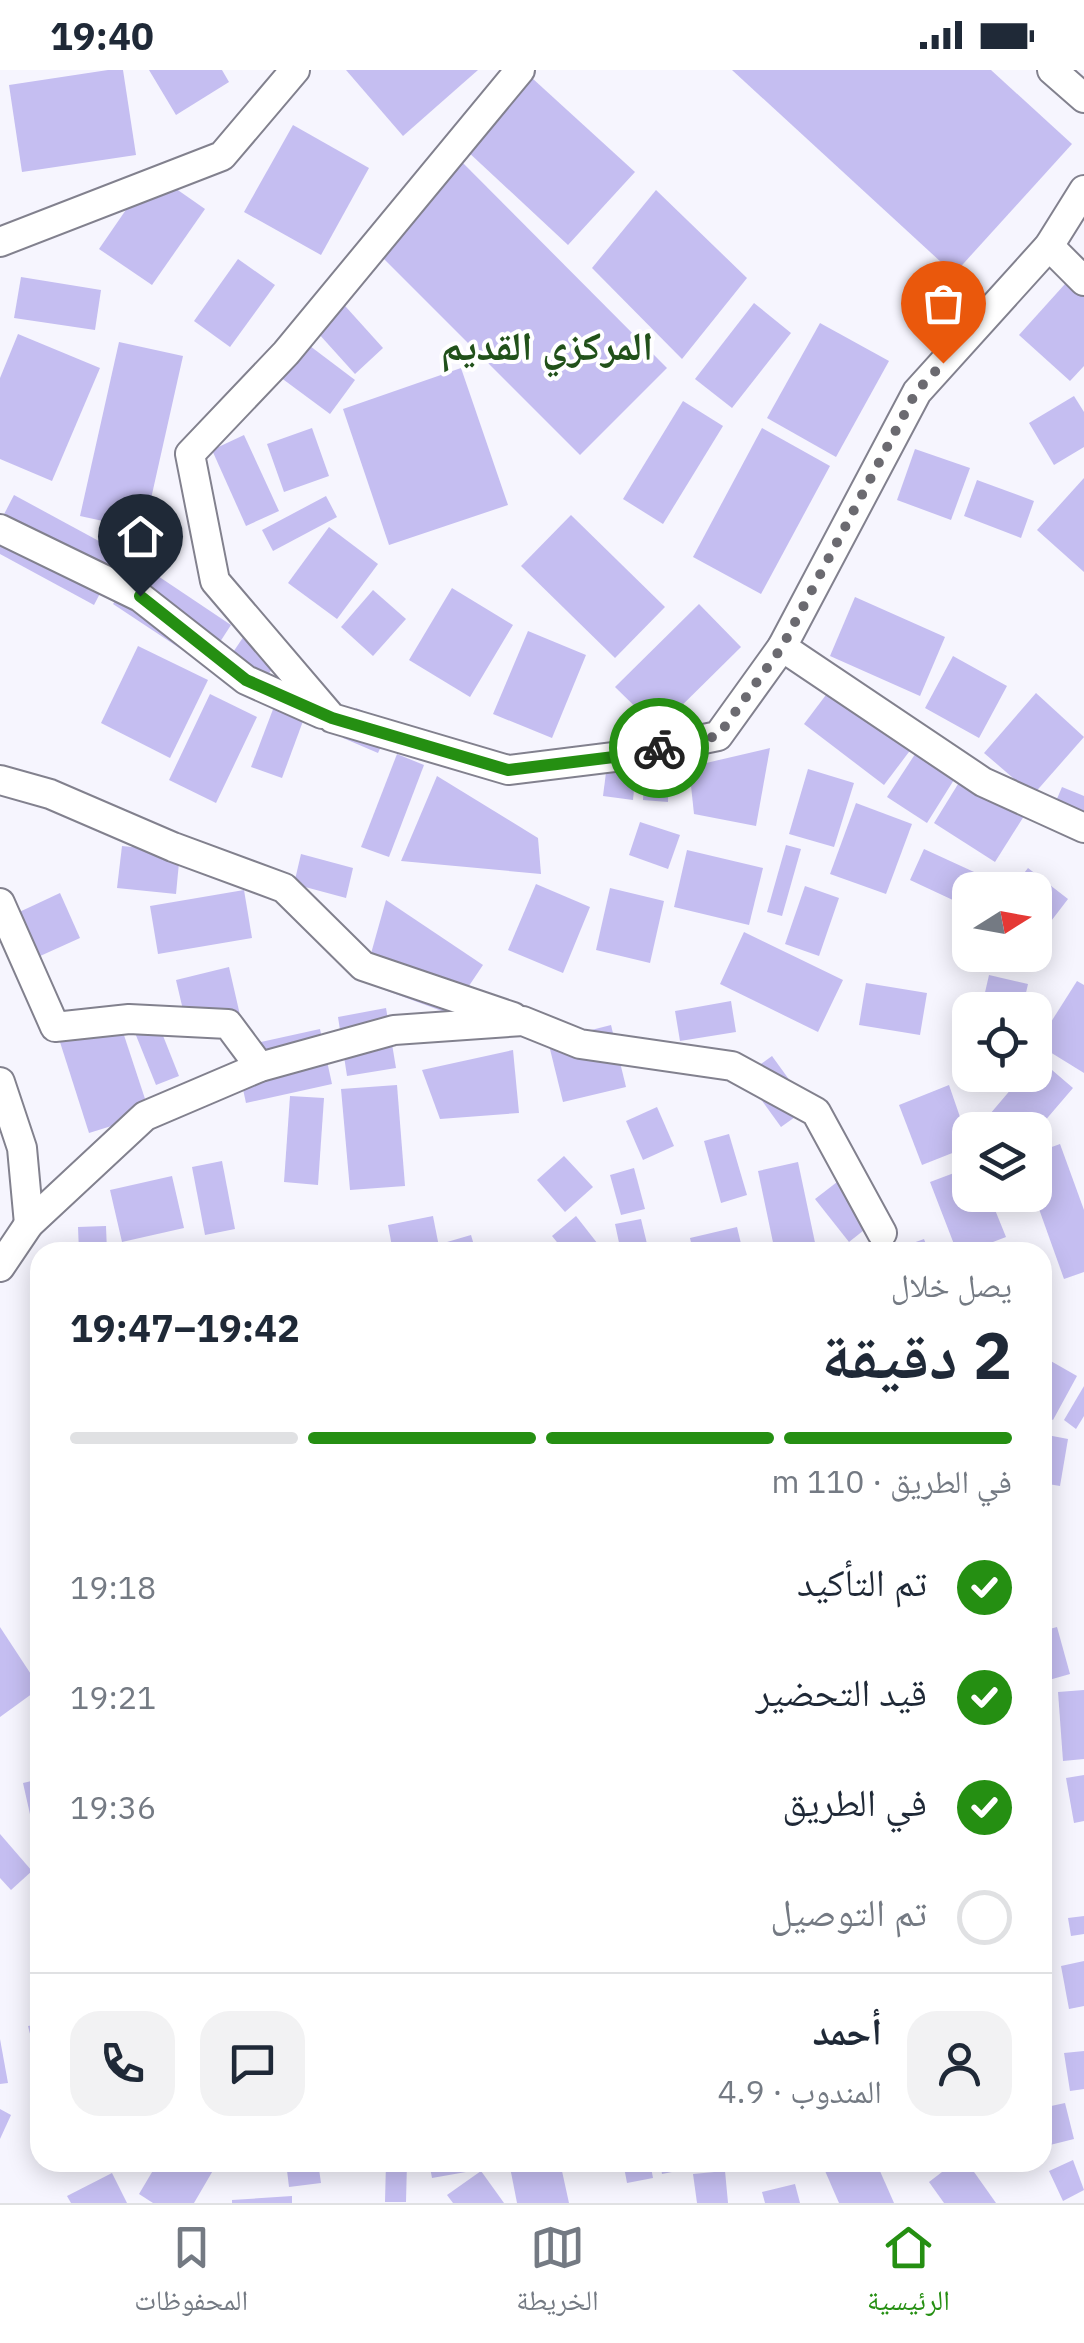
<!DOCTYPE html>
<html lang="ar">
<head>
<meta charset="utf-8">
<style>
	body { margin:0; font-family:"IBM Plex Sans","Noto Naskh Arabic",sans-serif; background:#f2f2f3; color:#1f2937; direction:rtl; height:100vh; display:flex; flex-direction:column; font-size:38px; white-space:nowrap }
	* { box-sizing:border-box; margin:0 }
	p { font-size:32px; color:#747a83 }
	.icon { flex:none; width:55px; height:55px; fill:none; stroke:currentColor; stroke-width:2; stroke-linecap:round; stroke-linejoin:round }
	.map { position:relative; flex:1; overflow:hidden; direction:ltr }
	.panel { position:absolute; left:30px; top:1172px; width:1022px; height:930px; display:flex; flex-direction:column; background:#fff; border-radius:30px; box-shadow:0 5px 25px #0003; direction:rtl }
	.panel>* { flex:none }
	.needle { width:65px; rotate:79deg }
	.controls { position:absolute; left:952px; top:802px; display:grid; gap:20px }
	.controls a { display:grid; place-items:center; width:100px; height:100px; border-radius:20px; background:#fff; box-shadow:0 5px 25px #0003; font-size:50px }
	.pin { position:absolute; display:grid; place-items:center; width:85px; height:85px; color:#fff; margin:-102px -42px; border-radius:50% 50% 50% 0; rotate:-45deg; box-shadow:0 0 10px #0007 }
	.pin .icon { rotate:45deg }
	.courier { position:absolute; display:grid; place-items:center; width:100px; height:100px; margin:-50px; border:8px solid #258f12; border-radius:50%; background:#fff; color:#222; box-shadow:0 2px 12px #0007 }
	.summary em { font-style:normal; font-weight:700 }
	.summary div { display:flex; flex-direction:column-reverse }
	.summary { display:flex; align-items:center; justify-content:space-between; height:170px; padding:0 40px }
	h1 { font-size:65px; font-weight:700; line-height:75px }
	.bar { display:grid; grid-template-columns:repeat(4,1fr); gap:15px 10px; align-content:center; height:120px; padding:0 40px }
	.bar i { height:12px; border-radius:8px; background:#e0e1e3 }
	.bar .current { background:#258f12 }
	.bar p { grid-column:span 4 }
	.line { display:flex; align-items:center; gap:25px; padding:0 40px; border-top:2px solid #e0e1e3 }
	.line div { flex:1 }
	.round { display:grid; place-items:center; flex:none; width:105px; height:105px; border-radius:30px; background:#f2f2f3 }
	ol { padding:0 40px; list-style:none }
	li { display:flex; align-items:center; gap:30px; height:110px }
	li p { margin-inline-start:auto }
	li .icon { padding:10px; border-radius:50%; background:#258f12; color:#fff; stroke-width:4 }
	li:last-child { color:#747a83 }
	li i { width:55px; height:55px; border:5px solid #e0e1e3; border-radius:50% }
	.status { display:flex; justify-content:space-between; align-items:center; height:70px; padding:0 50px; background:#fff; direction:ltr }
	.status svg { height:28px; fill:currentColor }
	.tab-bar { display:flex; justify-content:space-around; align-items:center; height:140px; border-top:2px solid #e0e1e3; background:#fff; font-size:28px; color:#747a83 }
	.tab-bar a { display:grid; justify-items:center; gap:5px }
	.tab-bar .current { color:#258f12 }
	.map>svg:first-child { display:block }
</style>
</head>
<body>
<div class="status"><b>19:40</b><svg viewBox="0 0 49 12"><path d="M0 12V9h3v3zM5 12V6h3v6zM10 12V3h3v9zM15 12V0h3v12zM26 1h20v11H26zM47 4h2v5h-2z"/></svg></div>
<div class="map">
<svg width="1084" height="2133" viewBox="0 0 1084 2133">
	<rect width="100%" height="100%" fill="#f6f5fe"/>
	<!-- building -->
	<g fill="#c5bef1">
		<path d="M108 0H123L136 85 22 102 9 15Z"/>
		<path d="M149 0H222L229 12 176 45Z"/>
		<path d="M346 0H478L403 66Z"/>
		<path d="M732 0H991L1072 74 954 204Z"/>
		<path d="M532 8 635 102 568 175 466 80Z"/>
		<path d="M293 55 369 98 321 185 244 142Z"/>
		<path d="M449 79 667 298 580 385 362 167Z"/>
		<path d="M152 102 205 139 152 215 99 179Z"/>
		<path d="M656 120 747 208 682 289 592 198Z"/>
		<path d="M238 189 275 215 230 277 194 251Z"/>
		<path d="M1074 204 1084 213V296L1070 311 1019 265Z"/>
		<path d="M21 207 101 220 95 260 14 248Z"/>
		<path d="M337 227 383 278 355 304 309 253Z"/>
		<path d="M754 233 791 263 732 338 695 309Z"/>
		<path d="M820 253 889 291 836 387 767 348Z"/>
		<path d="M18 264 100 298 52 411 0 389V308Z"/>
		<path d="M119 272 183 286 144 460 80 446Z"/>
		<path d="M306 273 355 310 330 344 280 307Z"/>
		<path d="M461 298 508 435 389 475 343 339Z"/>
		<path d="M1074 326 1084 342V377L1054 395 1029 353Z"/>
		<path d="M683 331 723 356 663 454 623 429Z"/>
		<path d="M312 358 329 406 284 422 267 374Z"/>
		<path d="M762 358 830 396 761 524 693 487Z"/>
		<path d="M244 365 279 441 246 456 212 380Z"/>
		<path d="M915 379 970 398 951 450 897 430Z"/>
		<path d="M1084 408V502L1037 460Z"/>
		<path d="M977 410 1034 431 1021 468 964 446Z"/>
		<path d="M14 425 121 483 94 535 0 484V452Z"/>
		<path d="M326 426 337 447 273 481 262 460Z"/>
		<path d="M571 445 665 537 615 588 521 496Z"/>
		<path d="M329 457 378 494 337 549 288 513Z"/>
		<path d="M140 494 231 555 205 595 113 534Z"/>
		<path d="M452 518 513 555 470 627 409 590Z"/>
		<path d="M373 520 406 549 373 586 341 557Z"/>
		<path d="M855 527 945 567 920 626 830 586Z"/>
		<path d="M699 534 741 577 658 659 615 617Z"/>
		<path d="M528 561 586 585 552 668 493 644Z"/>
		<path d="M244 566 278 590 252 629 217 606Z"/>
		<path d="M138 576 208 610 170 688 101 653Z"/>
		<path d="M953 586 1007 616 979 668 925 638Z"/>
		<path d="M841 605 921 666 884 715 804 654Z"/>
		<path d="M283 613 313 624 282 708 251 697Z"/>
		<path d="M1036 623 1084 667 1033 725 984 683Z"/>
		<path d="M210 624 257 647 216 733 169 710Z"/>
		<path d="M356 638 392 653 378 683 343 668Z"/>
		<path d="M923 672 962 697 927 753 887 727Z"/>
		<path d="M770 678 756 756 694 744 689 697Z"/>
		<path d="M397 684 424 695 389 787 361 777Z"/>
		<path d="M608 687 637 690 633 730 603 726Z"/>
		<path d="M645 696 669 698 668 732 643 730Z"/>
		<path d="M808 699 854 713 834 777 789 764Z"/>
		<path d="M437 706 538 768 541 804 401 791Z"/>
		<path d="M963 706 1024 746 995 792 934 753Z"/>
		<path d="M1062 717 1084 726V773L1045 757Z"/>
		<path d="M856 733 912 754 886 824 830 804Z"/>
		<path d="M640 752 680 765 668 799 629 785Z"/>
		<path d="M786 775 801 779 782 846 767 842Z"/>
		<path d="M122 776 180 782 176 824 117 818Z"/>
		<path d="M924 779 985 807 979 820H970V838L910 810Z"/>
		<path d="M687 780 763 798 749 855 674 837Z"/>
		<path d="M301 784 353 798 346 828 294 814Z"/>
		<path d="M1028 798 1068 829 1035 872V820H1011Z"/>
		<path d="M536 814 590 837 563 903 508 880Z"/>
		<path d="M805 816 839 828 819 886 785 874Z"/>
		<path d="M610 818 664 831 650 893 596 880Z"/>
		<path d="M244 820 252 868 158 884 150 836Z"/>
		<path d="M60 823 80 868 18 896 0 851Z"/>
		<path d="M386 830 483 895 450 944 363 912Z"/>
		<path d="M744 862 843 910 818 962 720 914Z"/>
		<path d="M229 897 240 945 187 957 176 910Z"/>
		<path d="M989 905 1028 914 1022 940H981Z"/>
		<path d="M1077 911 1084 915V1003L1037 974Z"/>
		<path d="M866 913 927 923 920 965 859 955Z"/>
		<path d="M731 931 736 962 680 971 675 941Z"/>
		<path d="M152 938 179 1006 156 1015 129 948Z"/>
		<path d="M386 938 396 998 347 1006 338 947Z"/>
		<path d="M119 950 150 1044 89 1063 59 969Z"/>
		<path d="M611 955 626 1017 563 1032 548 971Z"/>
		<path d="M320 959 332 1014 246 1033 234 978Z"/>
		<path d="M513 980 519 1043 440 1049 422 1000Z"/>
		<path d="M772 986 809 1037 781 1057 744 1006Z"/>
		<path d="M1038 988 1073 1018 1037 1060H1008L990 1044 1023 1005H1035V992Z"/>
		<path d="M397 1015 405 1116 350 1120 341 1019Z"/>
		<path d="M949 1015 970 1076 922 1095 899 1035Z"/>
		<path d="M290 1026 324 1028 318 1115 284 1112Z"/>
		<path d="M657 1037 674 1076 643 1090 626 1051Z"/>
		<path d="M729 1064 747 1125 721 1133 704 1071Z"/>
		<path d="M1060 1074 1084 1140V1202L1064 1209 1034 1125 1035 1083Z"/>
		<path d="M564 1086 593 1117 565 1142 537 1110Z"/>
		<path d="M222 1091 235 1159 205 1165 192 1097Z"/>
		<path d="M798 1092 817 1182H775L758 1101Z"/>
		<path d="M970 1097V1125H989L1006 1167 967 1182H957L930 1112Z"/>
		<path d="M634 1098 645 1139 621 1145 610 1105Z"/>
		<path d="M854 1099 888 1141 849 1172 815 1129Z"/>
		<path d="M172 1106 184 1158 122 1172 110 1120Z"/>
		<path d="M433 1146 440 1182H393L388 1155Z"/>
		<path d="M576 1146 601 1178 595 1182H565L552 1166Z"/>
		<path d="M641 1149 649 1182H621L615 1154Z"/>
		<path d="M106 1156 107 1182H79L78 1157Z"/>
		<path d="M737 1157 743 1182H693L690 1168Z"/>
		<path d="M471 1165 476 1182H450L447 1172Z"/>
		<path d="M924 1169 929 1182H888Z"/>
		<path d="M1042 1286 1077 1306 1053 1350 1042 1344Z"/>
		<path d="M1084 1316V1346L1076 1359 1064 1350Z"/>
		<path d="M1042 1364 1068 1369 1060 1416 1042 1413Z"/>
		<path d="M0 1557 40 1618 0 1647Z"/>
		<path d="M1057 1557 1070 1604 1042 1612V1561Z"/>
		<path d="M1084 1620V1689L1063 1691 1058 1622Z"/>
		<path d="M1084 1705V1751L1074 1753 1066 1708Z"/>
		<path d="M40 1709V1780H38L23 1713Z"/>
		<path d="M0 1764 32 1801 11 1820 0 1808Z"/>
		<path d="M1084 1846V1864L1071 1866 1068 1848Z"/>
		<path d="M1084 1891V1936L1069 1939 1061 1896Z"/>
		<path d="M40 1954V1999H39L28 1956Z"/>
		<path d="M0 1969 8 2013 0 2014Z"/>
		<path d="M1084 1981V2019L1070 2021 1064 1983Z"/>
		<path d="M1065 2033 1074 2069 1042 2077V2038Z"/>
		<path d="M0 2039 11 2045 0 2069Z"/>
		<path d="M1073 2090 1084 2120 1063 2131 1049 2101Z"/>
		<path d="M158 2092H208L215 2097 194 2133H153L139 2124Z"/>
		<path d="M286 2092H318L321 2113 289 2117Z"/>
		<path d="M386 2092H407L406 2132H385Z"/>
		<path d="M429 2092H464L466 2102 432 2108Z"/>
		<path d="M509 2092H560L569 2133H517Z"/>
		<path d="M623 2092H650L653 2108 627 2113Z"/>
		<path d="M660 2092H685L687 2099 662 2104Z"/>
		<path d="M825 2092H876L894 2133H839L822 2094Z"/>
		<path d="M955 2092H967L996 2133H944L929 2112Z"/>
		<path d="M481 2101 504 2133H453L447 2125Z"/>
		<path d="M725 2101 728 2133H697L693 2104Z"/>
		<path d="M112 2103 127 2133H71L67 2126Z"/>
		<path d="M795 2114 800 2133H765L762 2122Z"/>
		<path d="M292 2126V2133H232V2130Z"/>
	</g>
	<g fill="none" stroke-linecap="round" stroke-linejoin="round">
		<defs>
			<g id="minor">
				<path d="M520 0 286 283 190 384 215 511 332 648 508 700 622 686 718 666 782 577 917 322 1049 176 1084 120"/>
				<path d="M1052 0 1084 28"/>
				<path d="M0 172 222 86 295 0"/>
				<path d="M1049 176 1084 211"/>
				<path d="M0 459 140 527 246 610 322 644"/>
				<path d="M782 577 983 712 1084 758"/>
				<path d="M0 710 50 724 173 777 284 818 363 896 513 947"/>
				<path d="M0 833 55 957 129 949 228 954 260 997"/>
				<path d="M0 1012 22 1078 29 1154"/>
				<path d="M0 1197 29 1154 145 1046 260 997 394 960 523 951 580 974 732 996 816 1042 882 1163"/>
			</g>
		</defs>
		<!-- minor casing -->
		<use href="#minor" stroke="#82818e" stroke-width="32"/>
		<!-- minor -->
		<use href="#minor" stroke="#fff" stroke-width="28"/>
	</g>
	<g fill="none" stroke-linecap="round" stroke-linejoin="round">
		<!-- done -->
		<path stroke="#6b6a70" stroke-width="10" stroke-dasharray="0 18" d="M659 678 718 666 782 577 916 322 943 293"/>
		<!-- route -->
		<path stroke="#258f12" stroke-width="12" d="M140 526 246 610 332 648 508 700 622 686 659 678"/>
	</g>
	<g text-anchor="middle" stroke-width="8" stroke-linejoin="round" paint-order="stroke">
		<!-- district labels -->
		<g font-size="40" font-weight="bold" fill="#21511a" stroke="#fff">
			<text x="547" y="290">المركزي القديم</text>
		</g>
	</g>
</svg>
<div class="controls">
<a><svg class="needle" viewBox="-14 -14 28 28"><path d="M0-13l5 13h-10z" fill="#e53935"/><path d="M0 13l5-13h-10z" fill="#747a83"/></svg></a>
<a><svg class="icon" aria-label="locate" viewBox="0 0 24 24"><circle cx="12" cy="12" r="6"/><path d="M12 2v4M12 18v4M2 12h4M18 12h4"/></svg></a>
<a><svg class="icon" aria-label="layers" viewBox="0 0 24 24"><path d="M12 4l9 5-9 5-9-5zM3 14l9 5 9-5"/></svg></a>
</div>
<div class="pin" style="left:943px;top:293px;background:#ea580c"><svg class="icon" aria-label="bag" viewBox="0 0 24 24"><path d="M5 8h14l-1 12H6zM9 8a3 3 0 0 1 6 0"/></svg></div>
<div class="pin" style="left:140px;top:526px;background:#1f2937"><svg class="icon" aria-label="home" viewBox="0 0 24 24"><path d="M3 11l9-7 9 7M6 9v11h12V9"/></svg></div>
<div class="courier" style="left:659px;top:678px"><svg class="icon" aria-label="bike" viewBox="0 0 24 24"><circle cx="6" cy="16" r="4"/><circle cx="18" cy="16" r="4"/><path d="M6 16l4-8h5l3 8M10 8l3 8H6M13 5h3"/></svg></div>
<section class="panel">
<div class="summary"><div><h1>2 دقيقة</h1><p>يصل خلال</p></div><em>19:42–19:47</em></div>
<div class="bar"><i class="current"></i><i class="current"></i><i class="current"></i><i></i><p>في الطريق · 110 m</p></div>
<ol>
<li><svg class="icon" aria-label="check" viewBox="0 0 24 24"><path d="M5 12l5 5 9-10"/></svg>تم التأكيد<p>19:18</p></li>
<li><svg class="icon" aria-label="check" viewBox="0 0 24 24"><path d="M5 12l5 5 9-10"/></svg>قيد التحضير<p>19:21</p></li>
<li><svg class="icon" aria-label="check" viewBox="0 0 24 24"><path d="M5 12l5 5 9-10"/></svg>في الطريق<p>19:36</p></li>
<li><i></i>تم التوصيل</li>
</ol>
<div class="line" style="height:180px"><a class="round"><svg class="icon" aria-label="person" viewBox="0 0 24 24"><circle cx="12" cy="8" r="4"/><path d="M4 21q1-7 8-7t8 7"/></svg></a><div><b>أحمد</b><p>المندوب · 4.9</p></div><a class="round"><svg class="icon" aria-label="chat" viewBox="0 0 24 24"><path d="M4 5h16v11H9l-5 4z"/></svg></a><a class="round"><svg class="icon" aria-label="phone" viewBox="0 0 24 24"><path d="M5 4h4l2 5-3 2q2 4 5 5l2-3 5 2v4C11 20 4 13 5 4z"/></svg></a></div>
</section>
</div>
<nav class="tab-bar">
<a class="current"><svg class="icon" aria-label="home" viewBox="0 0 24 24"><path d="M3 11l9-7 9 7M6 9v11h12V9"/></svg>الرئيسية</a>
<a><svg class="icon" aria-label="map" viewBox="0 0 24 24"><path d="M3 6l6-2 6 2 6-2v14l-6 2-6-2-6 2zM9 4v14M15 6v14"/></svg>الخريطة</a>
<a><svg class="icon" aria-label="saved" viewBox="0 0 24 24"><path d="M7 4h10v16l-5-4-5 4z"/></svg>المحفوظات</a>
</nav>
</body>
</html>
